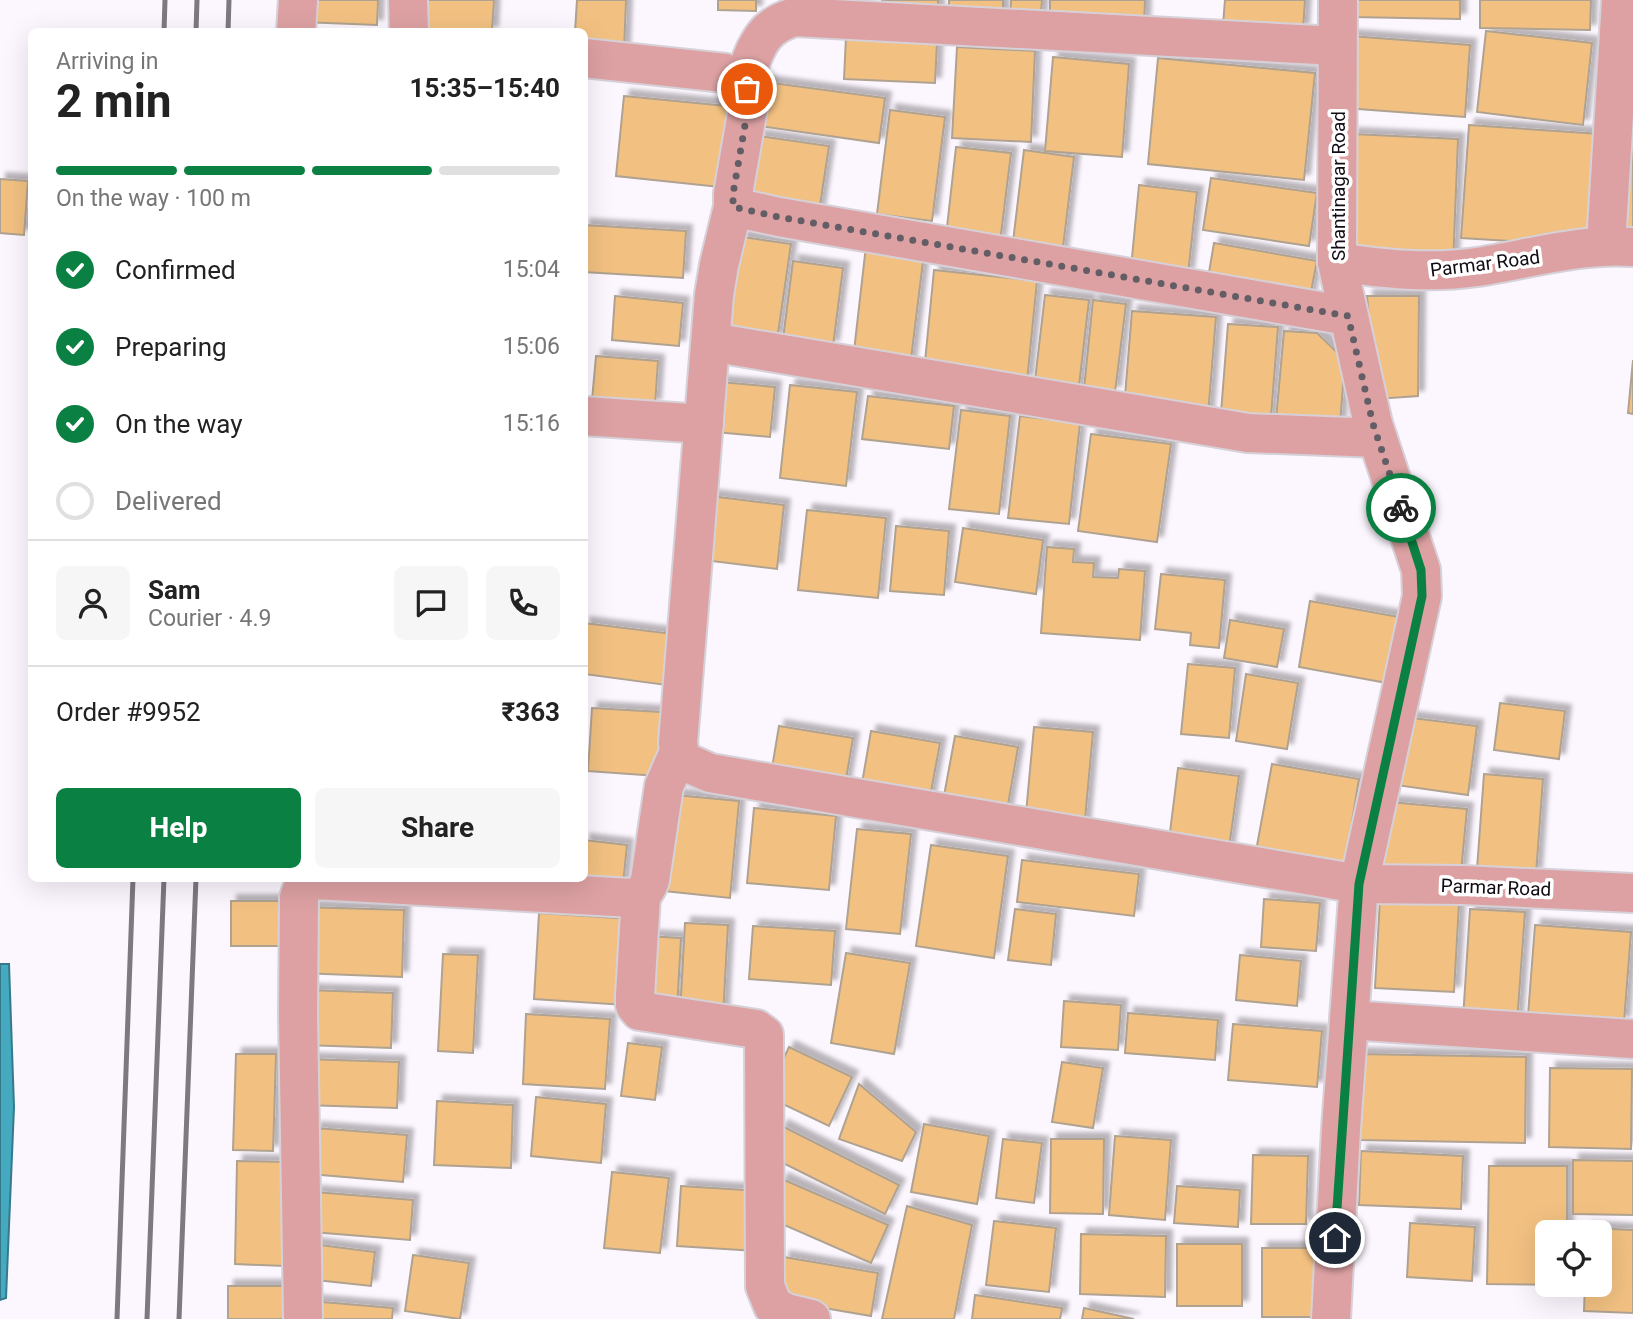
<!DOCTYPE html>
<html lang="en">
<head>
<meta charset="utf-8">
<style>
	body { margin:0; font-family:Roboto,sans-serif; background:#f6f6f6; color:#222; height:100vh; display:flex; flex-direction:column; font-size:26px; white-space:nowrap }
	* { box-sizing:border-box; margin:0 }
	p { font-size:23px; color:#767676 }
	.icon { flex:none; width:38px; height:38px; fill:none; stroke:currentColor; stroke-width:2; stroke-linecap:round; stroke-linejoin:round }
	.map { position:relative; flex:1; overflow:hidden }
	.drawer { position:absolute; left:28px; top:28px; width:560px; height:854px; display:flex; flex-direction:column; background:#fff; border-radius:10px; box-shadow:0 7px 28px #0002 }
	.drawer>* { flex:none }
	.fabs { position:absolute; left:1535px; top:1220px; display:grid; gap:14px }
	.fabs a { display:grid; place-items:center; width:77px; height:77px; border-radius:10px; background:#fff; box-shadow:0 7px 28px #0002; font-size:35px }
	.pin { position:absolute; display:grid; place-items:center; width:60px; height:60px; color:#fff; margin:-30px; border:4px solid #fff; border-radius:50%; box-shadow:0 2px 7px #0007 }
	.courier { position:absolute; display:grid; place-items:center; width:70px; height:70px; margin:-35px; border:5px solid #0b8043; border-radius:50%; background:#fff; color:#222; box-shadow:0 2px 9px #0007 }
	.summary em { font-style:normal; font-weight:700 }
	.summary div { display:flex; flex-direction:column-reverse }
	.summary { display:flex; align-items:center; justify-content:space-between; height:119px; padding:0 28px }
	h1 { font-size:46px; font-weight:700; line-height:52px }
	.bar { display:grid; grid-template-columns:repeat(4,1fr); gap:10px 7px; align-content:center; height:84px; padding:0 28px }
	.bar i { height:9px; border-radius:5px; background:#e0e0e0 }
	.bar .selected { background:#0b8043 }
	.bar p { grid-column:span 4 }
	.line { display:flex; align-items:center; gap:18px; padding:0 28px; border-top:2px solid #e0e0e0 }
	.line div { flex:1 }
	.round { display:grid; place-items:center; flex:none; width:74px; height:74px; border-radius:10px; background:#f6f6f6 }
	ol { padding:0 28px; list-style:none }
	li { display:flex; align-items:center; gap:21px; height:77px }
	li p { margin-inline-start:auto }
	li .icon { padding:7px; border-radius:50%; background:#0b8043; color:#fff; stroke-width:4 }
	li:last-child { color:#767676 }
	li i { width:38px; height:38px; border:4px solid #e0e0e0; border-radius:50% }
	.action { display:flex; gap:14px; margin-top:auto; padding:14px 28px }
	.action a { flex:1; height:80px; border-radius:10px; background:#0b8043; color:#fff; font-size:28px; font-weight:700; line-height:80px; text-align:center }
	.action a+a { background:#f6f6f6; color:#222 }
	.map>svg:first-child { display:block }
</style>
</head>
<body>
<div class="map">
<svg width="1633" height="1319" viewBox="0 0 1633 1319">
	<defs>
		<filter id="shadow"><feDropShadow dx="6" dy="-6" stdDeviation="2" flood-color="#0004"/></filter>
	</defs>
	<rect width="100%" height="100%" fill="#fcf6fe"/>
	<!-- water -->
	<path fill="#45a9bf" stroke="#357a8b" stroke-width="2" d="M0 964H9L14 1107 6 1298 0 1300Z"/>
	<!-- building -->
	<g fill="#f2c182" stroke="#b0a290" stroke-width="2" filter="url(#shadow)">
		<path d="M303 0H378L377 25 302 22Z"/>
		<path d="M422 0H494L492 32H420Z"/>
		<path d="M577 0H626L624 51 584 49V32H575Z"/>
		<path d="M718 0H756V11L718 10Z"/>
		<path d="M882 0H938V17L882 15Z"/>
		<rect x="949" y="0" width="54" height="21"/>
		<path d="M1011 0H1042L1040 25 1010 24Z"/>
		<path d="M1050 0H1145L1144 25 1050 24Z"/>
		<path d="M1225 0H1305L1303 30 1223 25Z"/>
		<path d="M1352 0H1460V19L1351 17Z"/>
		<path d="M1480 0H1591L1590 30 1480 28Z"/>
		<path d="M1486 31 1592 43 1583 125 1477 112Z"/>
		<path d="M1350 36 1470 45 1465 117 1345 108Z"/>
		<path d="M846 37 937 42 935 83 844 79Z"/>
		<path d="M957 47 1035 51 1031 142 952 138Z"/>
		<path d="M1053 57 1129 64 1122 157 1045 151Z"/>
		<path d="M1158 58 1315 73 1304 180 1148 164Z"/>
		<path d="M765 82 885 98 879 143 759 126Z"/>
		<path d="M624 96 737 107 729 188 616 176Z"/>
		<path d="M890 110 945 117 932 221 877 214Z"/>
		<path d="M1633 112V236L1612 235Z"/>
		<path d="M1469 125 1600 134 1592 246 1461 238Z"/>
		<path d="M1352 134 1458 139 1453 265 1347 260Z"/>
		<path d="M759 136 829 146 819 212 750 202Z"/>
		<path d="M956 147 1011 153 1000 242 946 236Z"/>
		<path d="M1024 150 1074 157 1062 255 1012 250Z"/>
		<path d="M1211 178 1317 193 1309 246 1203 230Z"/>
		<path d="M0 179 28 181 24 235 0 233Z"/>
		<path d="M1139 185 1197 192 1188 274 1131 268Z"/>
		<path d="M584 225 686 231 683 278 584 272Z"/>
		<path d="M736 236 791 244 777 340 722 332Z"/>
		<path d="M1214 243 1317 261 1309 302 1207 284Z"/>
		<path d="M866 246 924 253 910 367 853 360Z"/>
		<path d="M793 261 843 268 833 346 783 339Z"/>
		<path d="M934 270 1037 281 1027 381 924 372Z"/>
		<path d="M1045 295 1089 300 1078 394 1034 389Z"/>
		<path d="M615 296 683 303 679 346 612 340Z"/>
		<path d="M1367 296H1419L1418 396 1376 399Z"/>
		<path d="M1093 300 1126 304 1115 392 1084 389Z"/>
		<path d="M1132 311 1216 317 1208 415 1124 408Z"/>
		<path d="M1228 324 1278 327 1270 429 1220 425Z"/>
		<path d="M1284 331 1317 333 1345 360 1340 424 1276 420Z"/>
		<path d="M596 356 658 361 655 405 592 400Z"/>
		<path d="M1633 360V414L1628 413Z"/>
		<path d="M709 381 775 387 770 437 704 431Z"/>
		<path d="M790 385 857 392 846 486 780 478Z"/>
		<path d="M868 396 954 406 949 449 862 439Z"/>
		<path d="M961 410 1010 416 999 514 949 509Z"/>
		<path d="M1020 416 1080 423 1069 524 1008 518Z"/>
		<path d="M1091 434 1171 444 1157 542 1078 531Z"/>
		<path d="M702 495 784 505 777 569 695 559Z"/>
		<path d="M807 510 886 518 878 598 798 590Z"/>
		<path d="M896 526 949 531 944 595 890 591Z"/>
		<path d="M963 528 1043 540 1036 594 955 582Z"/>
		<path d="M1047 547 1074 549 1073 562 1094 563 1093 577 1118 578 1119 569 1145 571 1140 640 1041 633Z"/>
		<path d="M1161 574 1225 580 1219 648 1190 645 1191 633 1155 629Z"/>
		<path d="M1310 601 1399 617 1387 683 1299 667Z"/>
		<path d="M1230 620 1284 629 1277 667 1224 658Z"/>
		<path d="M584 623 673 634 666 685 584 674Z"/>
		<path d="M1188 664 1235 668 1229 738 1181 734Z"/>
		<path d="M1246 674 1298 683 1287 749 1236 741Z"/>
		<path d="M1500 703 1565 711 1559 759 1494 750Z"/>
		<path d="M592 708 661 712 657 776 588 771Z"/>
		<path d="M1404 717 1477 726 1468 795 1396 785Z"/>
		<path d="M779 726 853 738 844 791 770 780Z"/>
		<path d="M1034 727 1093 732 1084 830 1025 824Z"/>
		<path d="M871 731 940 743 928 808 860 795Z"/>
		<path d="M955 736 1018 747 1005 822 941 812Z"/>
		<path d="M1272 764 1359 779 1343 877 1254 862Z"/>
		<path d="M1178 768 1239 776 1228 855 1168 848Z"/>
		<path d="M1484 774 1543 779 1536 874 1477 869Z"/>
		<path d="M664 794 739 801 730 898 655 890Z"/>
		<path d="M1389 802 1467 809 1461 872 1383 865Z"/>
		<path d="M754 808 836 816 829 890 747 883Z"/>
		<path d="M857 829 911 834 900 934 846 929Z"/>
		<path d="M584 840 627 845 622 894 584 878Z"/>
		<path d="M931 845 1008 856 994 958 916 946Z"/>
		<path d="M1022 860 1139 874 1134 916 1017 902Z"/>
		<path d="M1264 899 1320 903 1316 951 1261 947Z"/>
		<path d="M1380 899 1459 903 1454 992 1375 988Z"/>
		<rect x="231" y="901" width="56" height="45"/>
		<path d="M302 907 404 910 402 977 300 973Z"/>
		<path d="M1015 909 1056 914 1051 965 1008 960Z"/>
		<path d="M1470 909 1525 912 1517 1023 1463 1019Z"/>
		<path d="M539 913 632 919 625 1005 534 999Z"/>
		<path d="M685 923 728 925 723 1016 680 1014Z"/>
		<path d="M1535 925 1631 932 1624 1022 1528 1015Z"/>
		<path d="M753 926 835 931 831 985 749 979Z"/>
		<path d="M646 936 681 938 677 1009 642 1008Z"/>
		<path d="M846 953 910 963 894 1054 831 1043Z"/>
		<path d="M443 954 478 955 473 1053 438 1051Z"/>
		<path d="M1240 955 1301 961 1297 1006 1236 1000Z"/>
		<path d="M306 990 393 993 391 1048 304 1045Z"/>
		<path d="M1064 1001 1121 1005 1118 1050 1061 1047Z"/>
		<path d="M1128 1013 1218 1020 1215 1060 1125 1053Z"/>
		<path d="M526 1014 610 1019 605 1089 523 1084Z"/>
		<path d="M1233 1024 1322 1031 1317 1087 1228 1080Z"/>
		<path d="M628 1043 662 1047 655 1100 621 1096Z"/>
		<path d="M789 1047 852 1077 829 1126 766 1096Z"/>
		<path d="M236 1054H276L273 1151 233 1150Z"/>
		<path d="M1358 1054 1526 1057 1525 1143 1357 1140Z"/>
		<path d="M304 1059 399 1062 397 1108 303 1105Z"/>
		<path d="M1062 1062 1103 1068 1093 1128 1052 1122Z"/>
		<path d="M1550 1068 1632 1069 1631 1149 1549 1147Z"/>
		<path d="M859 1084 916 1132 902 1161 839 1139Z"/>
		<path d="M536 1097 606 1104 601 1163 531 1156Z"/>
		<path d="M437 1101 513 1105 511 1168 434 1165Z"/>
		<path d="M924 1124 989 1136 977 1204 911 1192Z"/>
		<path d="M782 1126 899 1185 885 1214 767 1155Z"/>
		<path d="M315 1128 407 1135 403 1182 310 1174Z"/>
		<path d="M1115 1136 1171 1140 1165 1220 1109 1215Z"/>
		<path d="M1003 1139 1042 1143 1034 1203 996 1198Z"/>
		<path d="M1051 1139H1104L1103 1214 1050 1213Z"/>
		<path d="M1361 1151 1463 1156 1461 1209 1359 1205Z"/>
		<path d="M1253 1155 1308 1156 1306 1224H1251Z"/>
		<path d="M1573 1160 1633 1161V1215L1573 1214Z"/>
		<path d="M237 1161 288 1162 285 1266 235 1264Z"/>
		<path d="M1489 1166H1567V1232H1547V1284L1566 1285 1487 1284Z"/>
		<path d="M612 1172 669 1178 660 1253 604 1248Z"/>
		<path d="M782 1179 888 1225 871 1263 766 1217Z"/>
		<path d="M681 1186 760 1191 756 1251 677 1246Z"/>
		<path d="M1177 1186 1240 1190 1238 1227 1174 1223Z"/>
		<path d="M315 1192 413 1200 410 1240 312 1232Z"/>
		<path d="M907 1206 972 1225 954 1319H882Z"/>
		<path d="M994 1221 1056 1228 1049 1292 986 1285Z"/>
		<path d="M1410 1223 1475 1227 1472 1281 1407 1277Z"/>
		<path d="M1587 1228 1633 1230V1313L1584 1311 1585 1284H1600V1232H1587Z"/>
		<path d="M1081 1234 1166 1236 1165 1297 1080 1294Z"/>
		<path d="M312 1244 375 1252 371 1286 307 1279Z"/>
		<rect x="1177" y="1244" width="65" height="62"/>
		<path d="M1262 1248H1315L1314 1317H1262Z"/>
		<path d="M413 1255 469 1263 460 1319 405 1311Z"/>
		<path d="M784 1257 878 1273 871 1316 777 1300Z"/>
		<rect x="228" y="1286" width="69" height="33"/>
		<path d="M975 1295 1062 1308 1060 1319H972Z"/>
		<path d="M310 1301 393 1308 392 1319H308Z"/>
		<path d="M1084 1308 1134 1319H1082Z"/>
	</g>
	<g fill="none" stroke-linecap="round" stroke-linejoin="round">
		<defs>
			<g id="minor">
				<path d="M408 0 409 32"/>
				<path d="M296 32 298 0"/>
				<path d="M584 58 725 73C740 80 747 85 749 102L733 194V207L779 217 1348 316"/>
				<path d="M742 83C756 51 758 27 795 17L1337 46"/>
				<path d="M733 207 719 265 714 295 678 743 681 760 710 773 1359 884 1463 885 1633 893"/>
				<path d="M1606 245 1621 0"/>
				<path d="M1337 262C1384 269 1429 274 1477 267 1529 259 1581 243 1633 247"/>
				<path d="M711 342 1248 433 1377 438"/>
				<path d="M584 416 704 424"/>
				<path d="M641 896 635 996V1005L640 1011 756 1029 764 1035 765 1286 773 1306 786 1313 811 1319"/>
				<path d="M1349 1020 1633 1039"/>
				<path d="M303 1319 298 1014 299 898C302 888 304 882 315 880L632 898C643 895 646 891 650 880L664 786 679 752"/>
			</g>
			<path id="tertiary" d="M1331 1319 1341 1129 1359 884 1422 596 1421 570 1373 424 1337 262 1338 0"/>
		</defs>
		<!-- minor casing -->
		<use href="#minor" stroke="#d6d1d8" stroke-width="42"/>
		<!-- tertiary casing -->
		<use href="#tertiary" stroke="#d6d1d8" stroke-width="42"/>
		<!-- minor -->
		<use href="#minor" stroke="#dda1a3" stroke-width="38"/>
		<!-- tertiary -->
		<use href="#tertiary" stroke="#dda1a3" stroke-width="38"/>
		<!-- rail -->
		<g stroke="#7e7880" stroke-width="5">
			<path d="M164 32 165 0"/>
			<path d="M196 32 197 0"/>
			<path d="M228 32 229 0"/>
			<path d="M117 1319 133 878"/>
			<path d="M147 1319 164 878"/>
			<path d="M179 1319 196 878"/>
		</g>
	</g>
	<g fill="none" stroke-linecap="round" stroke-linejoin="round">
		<!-- done -->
		<path stroke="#635e65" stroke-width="7" stroke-dasharray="0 12.6" d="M747 89 749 102 733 194V207L779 217 1348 316 1373 424 1401 508"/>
		<!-- route -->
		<path stroke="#0b8043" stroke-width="9" d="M1335 1238 1359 884 1422 596 1421 570 1401 508"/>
	</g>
	<g text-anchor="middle" stroke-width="7" stroke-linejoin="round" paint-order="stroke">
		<!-- street labels -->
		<g font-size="19" fill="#110c13" stroke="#fff">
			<text transform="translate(1338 186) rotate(-90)" y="7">Shantinagar Road</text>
			<text transform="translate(1485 263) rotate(-7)" y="7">Parmar Road</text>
			<text transform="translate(1496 887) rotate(2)" y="7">Parmar Road</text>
		</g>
	</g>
</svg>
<div class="fabs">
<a><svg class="icon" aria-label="locate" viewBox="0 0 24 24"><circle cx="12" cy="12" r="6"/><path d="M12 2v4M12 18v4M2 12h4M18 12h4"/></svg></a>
</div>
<div class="pin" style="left:747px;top:89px;background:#ea580c"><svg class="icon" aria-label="bag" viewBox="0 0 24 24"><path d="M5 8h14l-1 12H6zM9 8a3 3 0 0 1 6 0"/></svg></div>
<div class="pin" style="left:1335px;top:1238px;background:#1f2937"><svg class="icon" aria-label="home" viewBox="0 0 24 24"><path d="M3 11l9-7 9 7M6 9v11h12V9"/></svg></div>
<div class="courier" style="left:1401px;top:508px"><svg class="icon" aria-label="bike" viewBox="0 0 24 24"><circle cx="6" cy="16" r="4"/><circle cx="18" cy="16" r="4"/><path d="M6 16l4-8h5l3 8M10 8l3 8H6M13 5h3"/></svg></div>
<section class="drawer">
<div class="summary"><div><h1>2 min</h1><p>Arriving in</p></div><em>15:35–15:40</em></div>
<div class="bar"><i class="selected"></i><i class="selected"></i><i class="selected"></i><i></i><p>On the way · 100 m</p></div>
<ol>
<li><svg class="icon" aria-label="check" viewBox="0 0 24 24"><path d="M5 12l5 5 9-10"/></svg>Confirmed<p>15:04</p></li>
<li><svg class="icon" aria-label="check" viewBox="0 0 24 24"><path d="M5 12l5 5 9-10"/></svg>Preparing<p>15:06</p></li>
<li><svg class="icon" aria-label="check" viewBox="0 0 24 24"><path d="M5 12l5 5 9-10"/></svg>On the way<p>15:16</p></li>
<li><i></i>Delivered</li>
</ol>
<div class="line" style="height:126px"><a class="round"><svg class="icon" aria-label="person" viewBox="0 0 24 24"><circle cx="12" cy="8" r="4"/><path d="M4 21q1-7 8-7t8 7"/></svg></a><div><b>Sam</b><p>Courier · 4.9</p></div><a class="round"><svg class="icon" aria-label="chat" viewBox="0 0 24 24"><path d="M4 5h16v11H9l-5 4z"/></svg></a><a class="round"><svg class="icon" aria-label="phone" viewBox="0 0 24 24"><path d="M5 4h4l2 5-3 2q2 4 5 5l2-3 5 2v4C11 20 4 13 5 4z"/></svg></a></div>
<div class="line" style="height:91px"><div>Order #9952</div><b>₹363</b></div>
<div class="action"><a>Help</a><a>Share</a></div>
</section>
</div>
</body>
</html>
